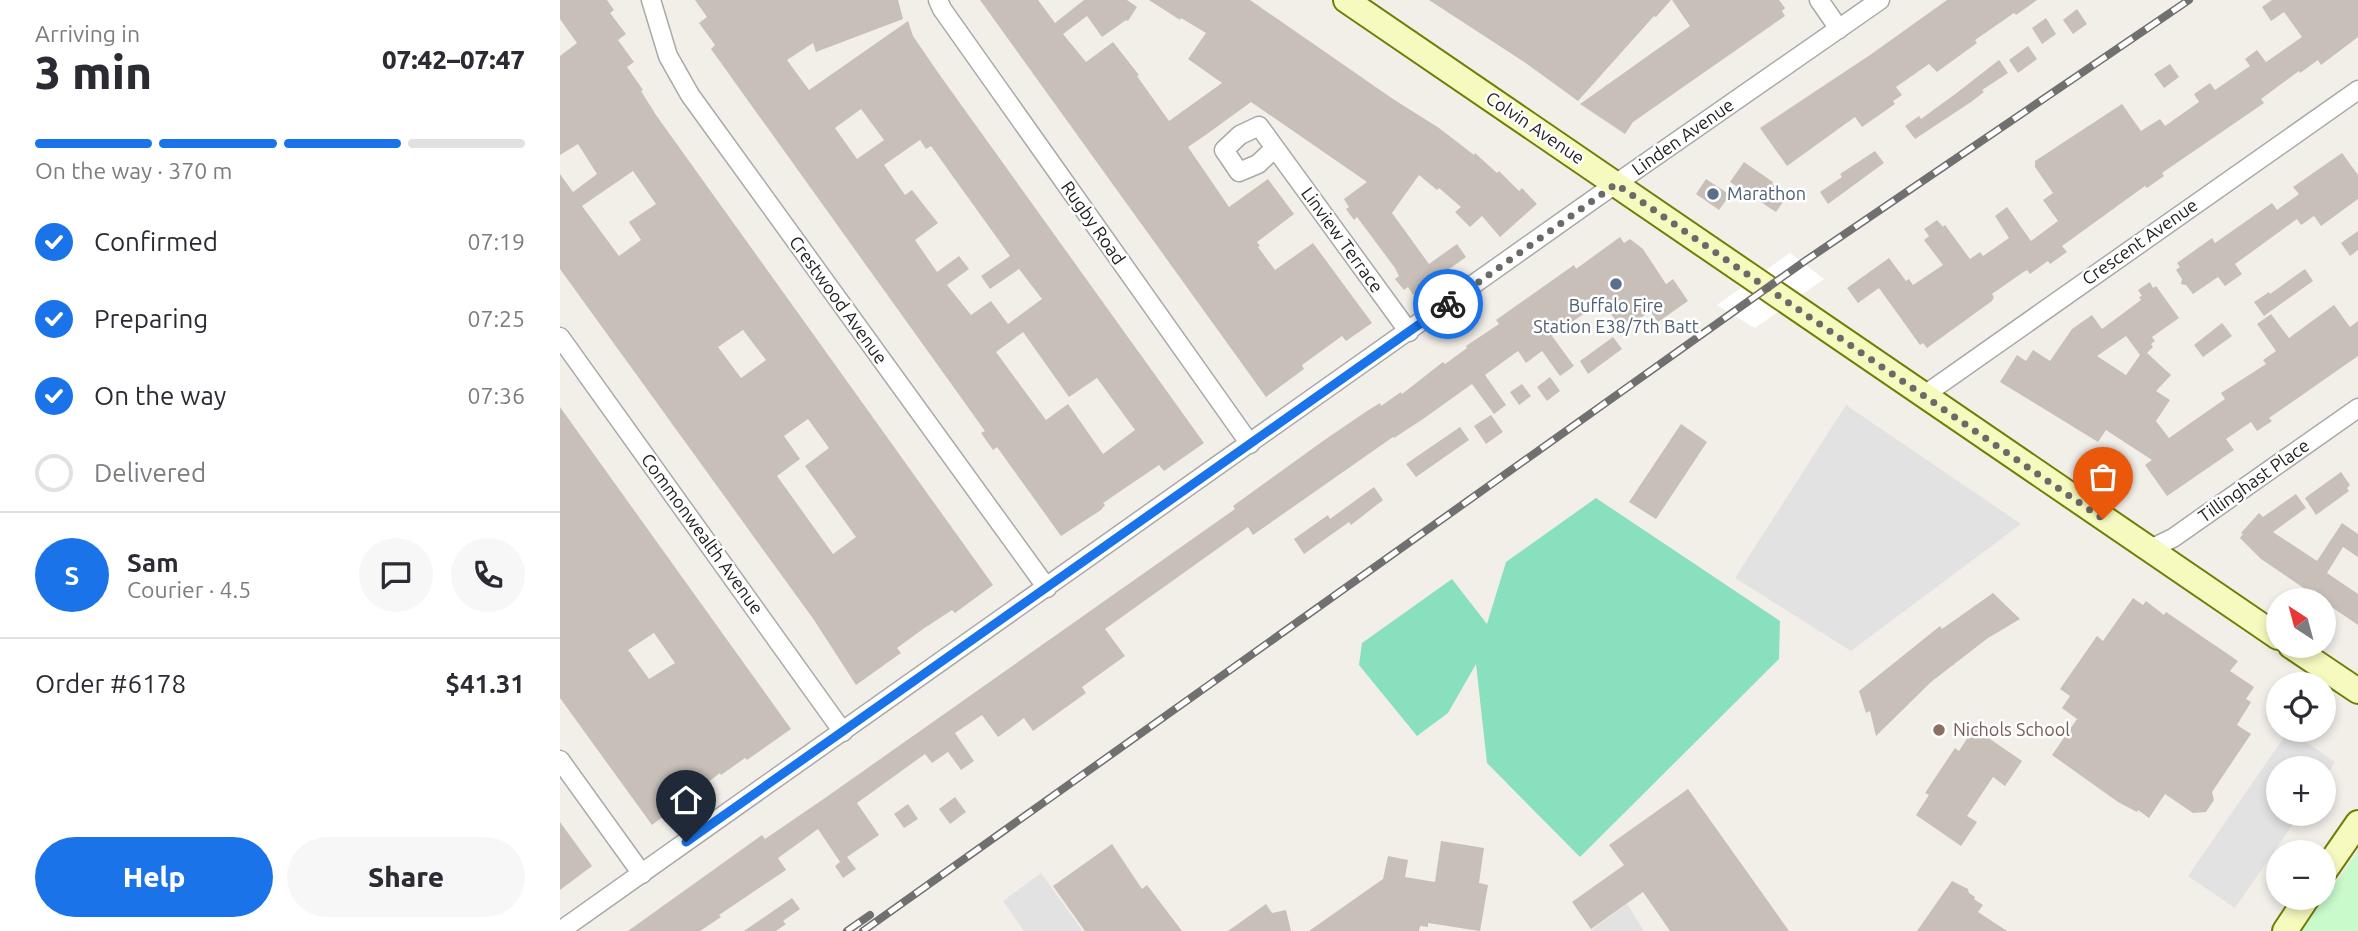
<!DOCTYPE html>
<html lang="en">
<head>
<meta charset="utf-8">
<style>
	body { margin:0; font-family:Ubuntu,sans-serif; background:#f7f7f7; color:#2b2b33; height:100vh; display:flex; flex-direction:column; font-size:26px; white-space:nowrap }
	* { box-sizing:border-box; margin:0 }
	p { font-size:23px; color:#7c7c81 }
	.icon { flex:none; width:38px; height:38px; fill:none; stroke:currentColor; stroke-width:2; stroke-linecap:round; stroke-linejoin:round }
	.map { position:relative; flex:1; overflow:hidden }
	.details { display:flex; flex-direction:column; background:#fff; width:560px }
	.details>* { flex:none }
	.needle { width:46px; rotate:324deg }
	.buttons { position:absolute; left:1706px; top:588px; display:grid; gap:14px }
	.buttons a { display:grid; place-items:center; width:70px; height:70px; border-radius:50%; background:#fff; box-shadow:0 4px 10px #0003; font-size:35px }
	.pin { position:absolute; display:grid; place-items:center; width:60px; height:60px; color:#fff; margin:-72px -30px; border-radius:50% 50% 50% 0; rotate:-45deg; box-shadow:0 0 7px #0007 }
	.pin .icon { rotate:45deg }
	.courier { position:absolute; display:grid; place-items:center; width:70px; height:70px; margin:-35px; border:5px solid #1a73e8; border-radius:50%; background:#fff; color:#222; box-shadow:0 2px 9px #0007 }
	.head em { font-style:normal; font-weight:800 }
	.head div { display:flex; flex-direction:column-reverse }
	.head { display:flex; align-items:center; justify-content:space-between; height:119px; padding:0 35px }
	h1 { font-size:46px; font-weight:800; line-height:52px }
	.bar { display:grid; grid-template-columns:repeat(4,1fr); gap:10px 7px; align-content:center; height:84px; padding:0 35px }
	.bar i { height:9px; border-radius:5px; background:#e1e1e2 }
	.bar .on { background:#1a73e8 }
	.bar p { grid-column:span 4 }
	.line { display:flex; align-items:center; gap:18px; padding:0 35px; border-top:2px solid #e1e1e2 }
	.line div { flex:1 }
	.round { display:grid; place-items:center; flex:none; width:74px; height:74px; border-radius:37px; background:#f7f7f7 }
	ol { padding:0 35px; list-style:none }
	li { display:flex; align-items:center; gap:21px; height:77px }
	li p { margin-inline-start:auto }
	li .icon { padding:7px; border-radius:50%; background:#1a73e8; color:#fff; stroke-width:4 }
	li:last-child { color:#7c7c81 }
	li i { width:38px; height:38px; border:4px solid #e1e1e2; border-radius:50% }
	.action { display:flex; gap:14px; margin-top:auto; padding:14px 35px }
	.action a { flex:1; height:80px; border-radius:42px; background:#1a73e8; color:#fff; font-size:28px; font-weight:800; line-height:80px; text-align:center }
	.action a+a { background:#f7f7f7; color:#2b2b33 }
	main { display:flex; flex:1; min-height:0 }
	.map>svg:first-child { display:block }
</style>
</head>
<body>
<main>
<section class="details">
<div class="head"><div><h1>3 min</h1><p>Arriving in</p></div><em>07:42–07:47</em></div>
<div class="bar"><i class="on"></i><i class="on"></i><i class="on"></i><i></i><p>On the way · 370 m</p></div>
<ol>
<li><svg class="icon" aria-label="check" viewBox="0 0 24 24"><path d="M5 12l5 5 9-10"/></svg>Confirmed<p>07:19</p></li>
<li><svg class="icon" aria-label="check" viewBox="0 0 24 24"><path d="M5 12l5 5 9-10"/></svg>Preparing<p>07:25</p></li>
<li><svg class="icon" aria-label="check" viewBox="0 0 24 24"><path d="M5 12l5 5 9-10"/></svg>On the way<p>07:36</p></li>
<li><i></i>Delivered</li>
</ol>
<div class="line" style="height:126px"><b class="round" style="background:#1a73e8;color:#fff">S</b><div><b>Sam</b><p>Courier · 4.5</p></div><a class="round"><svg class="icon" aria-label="chat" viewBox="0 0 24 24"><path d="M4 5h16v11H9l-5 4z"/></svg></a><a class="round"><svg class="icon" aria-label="phone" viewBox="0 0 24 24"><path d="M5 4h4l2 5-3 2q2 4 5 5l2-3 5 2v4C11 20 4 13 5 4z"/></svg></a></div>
<div class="line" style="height:91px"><div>Order #6178</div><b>$41.31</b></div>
<div class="action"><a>Help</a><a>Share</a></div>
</section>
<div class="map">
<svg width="1798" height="931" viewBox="0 0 1798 931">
	<rect width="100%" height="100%" fill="#f2efe9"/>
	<!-- park -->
	<path fill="#c8facc" d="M1798 851V931H1741Z"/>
	<!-- pitch -->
	<path fill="#88e0be" d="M1036 498 1220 621 1219 659 1020 857 927 763 916 664 888 713 857 736 799 665 802 643 892 579 927 624 946 562Z"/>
	<!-- parking -->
	<g fill="#e2e2e2">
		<path d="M1286 405 1461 524 1291 651 1175 578Z"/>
		<path d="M1729 730 1775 762 1764 779V768H1718V814H1740L1675 908 1628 876Z"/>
		<path d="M481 873 522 930 520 931H464L443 901Z"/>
		<path d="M1067 904 1084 931H1030Z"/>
	</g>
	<!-- pier -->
	<path fill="#fff" d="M1230 253 1264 279 1195 328 1157 305Z"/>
	<!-- building -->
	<g fill="#c7bfb8" fill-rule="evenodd">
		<path d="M0 0H47L54 10 50 13 66 34 58 40 74 62 67 67 83 90 81 91 96 115 433 585 395 613 392 610 363 629 337 648 341 653 296 685 254 620 0 269V174L13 192 37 174 18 144 0 155V56L17 43 0 19ZM73 171 96 204 69 222 81 240 59 256 22 206ZM183 330 206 360 181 378 158 347ZM248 419 269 448 245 466 296 537 273 554 217 476 240 459 224 436Z"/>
		<path d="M135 0H338L343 19 256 52 253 43 227 60 249 90 348 21 353 36 379 74 644 443 604 471 599 465 543 503 545 505 541 510 501 536 437 447 433 450 421 433 425 431 151 49 155 45 139 23 147 17ZM301 109 324 140 297 159 275 128ZM360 140 366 149 371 146 450 256 421 276 430 289 459 269 482 299 448 324 431 301 411 315 387 285 409 269 399 256 377 272 355 240 378 223 352 190 345 195 324 165ZM463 332 509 397 537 378 575 430 543 454 508 404 486 420 436 352Z"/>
		<path d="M420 0H478L495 23 524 0H567L577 7 568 21 566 20 542 37 527 16 503 34 526 62 553 42 579 75 577 76 609 121 662 83 628 59 646 33 621 18 620 20 589 0H690L833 99 879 128 914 155 915 153 937 173 939 171 959 191 962 188 977 204 940 237 922 216 910 227 895 212 901 207 879 188 877 190 859 175 832 213 869 264 897 244 906 257 853 295 848 287 844 290 835 279 839 276 835 268 797 217 794 220 786 209 789 207 784 199 807 182 691 102 647 134 628 147 669 207 708 179 734 214 697 242 700 246 698 247 715 270 753 243 812 323 786 341 782 336 742 365 744 369 706 397Z"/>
		<path d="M869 0H1111L1096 17 1094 16 1018 101 967 64Z"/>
		<path d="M1112 0H1219L1225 8 1222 11 1225 16 1073 122 1065 134 1020 104 1130 26Z"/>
		<path d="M1387 0H1477L1456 15 1454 13 1415 40 1417 43 1377 72 1369 64 1336 87 1342 95 1333 101 1335 104 1302 127 1295 117 1227 166 1200 128 1310 55Z"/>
		<path d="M1712 0H1798V37L1761 65 1758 60 1740 73 1739 71 1701 99 1704 103 1602 173 1604 176 1587 188 1585 186 1502 246 1507 252 1490 264 1488 261 1470 274 1467 270 1462 273 1432 294 1434 297 1432 301 1367 348 1363 343 1360 345 1319 288 1298 303 1287 288 1329 258 1346 281 1349 279 1353 285 1383 265 1364 240 1369 236 1364 229 1377 220 1383 227 1385 225 1410 259 1420 252 1423 256 1449 238 1435 216 1447 207 1471 241 1498 221 1483 200 1493 193 1475 167V161L1562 104 1581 131 1600 119 1605 126 1639 102 1634 94 1650 83 1655 90 1690 66 1685 59 1697 50 1706 62 1742 37 1724 12 1711 21 1702 7Z"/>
		<path d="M1517 9 1527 24 1513 34 1503 20Z"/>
		<path d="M1486 18 1496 34 1482 44 1472 28Z"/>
		<path d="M1468 46 1477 59 1458 73 1449 60Z"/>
		<path d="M1439 60 1448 73 1422 90 1424 92 1411 102 1355 139 1345 126 1359 116 1361 119 1394 95Z"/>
		<path d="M1610 64 1619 77 1604 88 1594 74Z"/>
		<path d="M1315 151 1324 163 1268 204 1260 192 1282 177 1280 174Z"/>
		<path d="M1782 153 1798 175V199L1761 226 1754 216 1741 225 1737 219 1675 264 1682 274 1665 286 1658 277 1633 294 1626 285 1621 284 1622 279 1616 270 1620 267 1617 263 1652 238 1655 243 1712 203 1717 210 1739 194 1733 187Z"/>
		<path d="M1184 162 1213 182 1212 184 1228 195 1216 212 1170 182Z"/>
		<path d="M1146 179 1170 195 1159 210 1136 194Z"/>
		<path d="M1798 231V250L1790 256 1781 243Z"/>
		<path d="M1060 237 1064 243 1070 239 1083 249 1106 284 1113 279 1128 301 1098 322 1090 311 1063 331 1042 301 992 336 1014 366 1000 376 982 351 966 363 958 351 925 375 946 405 934 414 912 384 863 419 834 438 833 437 693 535 688 527 545 629 565 656 522 687 526 693 473 731 464 718 438 737 422 715 395 733 414 761 401 770 388 752 372 763 365 754 297 803 319 835 287 857 296 869 283 878 275 866 280 862 258 829 218 858 226 870 159 915 161 917 140 931H68L202 835 205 839 265 798 675 509 673 506 763 441 807 411 820 403 821 406 841 392 842 394 883 362 885 364 907 348 906 346 939 324 936 320 1014 265 1016 269Z"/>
		<path d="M1745 269 1753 281 1704 316 1694 302 1709 292 1710 294Z"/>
		<path d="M1590 282 1593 288 1596 286 1619 318 1592 337 1595 341 1591 344 1593 347 1587 353 1611 375 1596 391 1610 400 1596 421 1609 438 1665 399 1661 393 1706 364 1703 360 1716 351 1697 324 1711 314 1729 338 1774 305 1790 327 1798 321V356L1709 418 1712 421 1697 431 1691 422 1666 439 1674 450 1607 496 1585 465 1592 460 1546 430 1538 442 1440 382 1457 355 1466 361 1473 350 1490 361 1512 329 1532 315 1542 329 1581 300 1579 297 1582 296 1578 290ZM1566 336 1580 355 1566 375 1537 356Z"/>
		<path d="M1662 323 1672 336 1643 357 1634 345Z"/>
		<path d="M1053 337 1062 349 1028 374 1020 361Z"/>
		<path d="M990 377 1000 391 987 401 977 387Z"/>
		<path d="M962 384 971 396 959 405 950 392Z"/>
		<path d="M0 407 231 729 187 760 185 758 161 775 160 773 92 825 0 698ZM94 633 115 663 89 679 68 650Z"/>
		<path d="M931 415 943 432 926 444 914 426Z"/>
		<path d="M1121 424 1147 442 1096 519 1069 502Z"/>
		<path d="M900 427 909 440 856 477 846 464Z"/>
		<path d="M1781 472 1790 485 1787 488 1789 491 1756 515 1745 498Z"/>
		<path d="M814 487 823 500 791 525 789 522 744 554 734 539 768 515 770 519Z"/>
		<path d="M1736 494 1746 508 1713 532 1757 561 1782 523 1798 534V557L1783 547 1767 573 1798 594V625L1701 559 1680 538 1683 534 1681 533 1699 513 1703 517Z"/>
		<path d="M1433 593 1460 619 1428 638 1371 682 1316 736 1310 711 1306 713 1299 691 1380 626 1382 629Z"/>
		<path d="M1573 598 1583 605 1586 601 1604 615 1606 612 1678 661 1670 671 1694 687 1686 699 1691 702 1677 725 1691 734 1652 792 1654 800 1646 812 1633 813 1605 794 1589 818 1578 810 1577 812 1558 802 1492 755 1517 719 1502 708 1510 696 1500 689 1537 636 1543 641Z"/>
		<path d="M1414 728 1462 761 1445 786 1433 777 1407 816 1417 822 1401 846 1356 815 1369 795 1365 793 1395 748 1399 751Z"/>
		<path d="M1128 789 1229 931H1110L1083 892 1031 929 1012 902 1064 865 1049 845Z"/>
		<path d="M395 797 406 812 390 824 379 809Z"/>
		<path d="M348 804 358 819 344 828 334 814Z"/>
		<path d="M0 822 32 866 0 890Z"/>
		<path d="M881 841 924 848 919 883 928 885 920 931 868 923V927L860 926 859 931H749L823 879 828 856 848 860 845 877 875 882Z"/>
		<path d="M552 844 582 889 587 885 622 931H525L493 886Z"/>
		<path d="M1392 881 1408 889 1409 893 1415 897 1414 899 1423 905 1418 912 1447 931H1357Z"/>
		<path d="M232 898 240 909 223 921 226 924 216 931H184Z"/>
		<path d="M706 904 712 913 726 910 731 931H668Z"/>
	</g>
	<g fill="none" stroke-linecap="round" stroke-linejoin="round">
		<defs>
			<g id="street">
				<path d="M91 0 108 56 130 95 487 588"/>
				<path d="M378 0 382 9 690 444"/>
				<path d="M1259 0 1279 29"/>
				<path d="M715 148 698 164 679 172 664 150 680 135 699 126 833 310 849 332"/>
				<path d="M0 337 283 732"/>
				<path d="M1363 396 1798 90"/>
				<path d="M1588 550 1613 538 1798 408"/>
				<path d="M0 760 82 874"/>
				<path d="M0 931 1034 199 1320 0"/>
			</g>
			<g id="secondary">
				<path d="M786 0 1718 637"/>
				<path d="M1731 646 1798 691"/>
				<path d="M1764 872 1798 823"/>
				<path d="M1725 931 1747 898"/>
			</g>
		</defs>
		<!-- street casing -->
		<use href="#street" stroke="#a9a9a9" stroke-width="21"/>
		<!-- secondary casing -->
		<use href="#secondary" stroke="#707d05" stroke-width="28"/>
		<!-- street -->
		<use href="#street" stroke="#fff" stroke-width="18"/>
		<!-- secondary -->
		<use href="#secondary" stroke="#f7fabf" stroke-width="24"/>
		<defs>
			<g id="rail">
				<path d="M287 931 310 915"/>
				<path d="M303 931 1245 261 1629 0"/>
			</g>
		</defs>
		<!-- rail casing -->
		<use href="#rail" stroke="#707070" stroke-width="8"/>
		<!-- rail -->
		<use href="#rail" stroke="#fff" stroke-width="5" stroke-dasharray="16" stroke-linecap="butt"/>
	</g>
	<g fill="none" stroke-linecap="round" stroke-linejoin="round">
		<!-- done -->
		<path stroke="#6b6a68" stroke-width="7" stroke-dasharray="0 12.6" d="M888 304 1056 184 1543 519"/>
		<!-- route -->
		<path stroke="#1a73e8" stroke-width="9" d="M126 842 888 304"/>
	</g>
	<!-- markers -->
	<g fill="#5c6f8a" stroke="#fff" stroke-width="2.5">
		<circle cx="1153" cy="194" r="7"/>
		<circle cx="1056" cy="284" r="7"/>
	</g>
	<circle fill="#8d6e63" stroke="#fff" stroke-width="2.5" cx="1379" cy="730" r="7"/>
	<g text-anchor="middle" stroke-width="5" stroke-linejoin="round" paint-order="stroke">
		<!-- street labels -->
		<g font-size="18" fill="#222" stroke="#fff">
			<text transform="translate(975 128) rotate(34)" y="6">Colvin Avenue</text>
			<text transform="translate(1123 137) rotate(-35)" y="6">Linden Avenue</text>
			<text transform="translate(533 223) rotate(55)" y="6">Rugby Road</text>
			<text transform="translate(782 240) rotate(54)" y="6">Linview Terrace</text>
			<text transform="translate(1580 242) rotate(-35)" y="6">Crescent Avenue</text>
			<text transform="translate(278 300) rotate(54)" y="6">Crestwood Avenue</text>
			<text transform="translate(1694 481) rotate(-35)" y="6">Tillinghast Place</text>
			<text transform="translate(142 534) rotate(54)" y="6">Commonwealth Avenue</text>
		</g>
		<!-- service labels -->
		<g font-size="18" fill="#4e5e75" stroke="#fff" text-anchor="start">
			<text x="1167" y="200">Marathon</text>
			<text x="1056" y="312" text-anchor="middle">Buffalo Fire<tspan x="1056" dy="21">Station E38/7th Batt</tspan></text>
		</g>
		<!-- education labels -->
		<g font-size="18" fill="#785e54" stroke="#fff" text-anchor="start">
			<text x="1393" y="736">Nichols School</text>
		</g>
	</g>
</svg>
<div class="buttons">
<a><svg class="needle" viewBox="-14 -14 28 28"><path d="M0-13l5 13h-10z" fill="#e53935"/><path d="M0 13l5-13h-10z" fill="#7c7c81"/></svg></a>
<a><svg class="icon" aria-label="locate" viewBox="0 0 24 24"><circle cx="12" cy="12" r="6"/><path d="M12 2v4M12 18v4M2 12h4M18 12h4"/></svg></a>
<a>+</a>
<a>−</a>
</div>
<div class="pin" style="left:1543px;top:519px;background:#ea580c"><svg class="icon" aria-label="bag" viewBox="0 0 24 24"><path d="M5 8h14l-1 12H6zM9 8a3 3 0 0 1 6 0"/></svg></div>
<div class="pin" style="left:126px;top:842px;background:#1f2937"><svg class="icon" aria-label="home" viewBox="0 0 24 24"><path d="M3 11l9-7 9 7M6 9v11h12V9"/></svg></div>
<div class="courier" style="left:888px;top:304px"><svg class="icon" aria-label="bike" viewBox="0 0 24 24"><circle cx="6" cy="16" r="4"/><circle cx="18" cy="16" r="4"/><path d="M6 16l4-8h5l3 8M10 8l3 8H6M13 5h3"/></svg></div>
</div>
</main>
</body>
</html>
